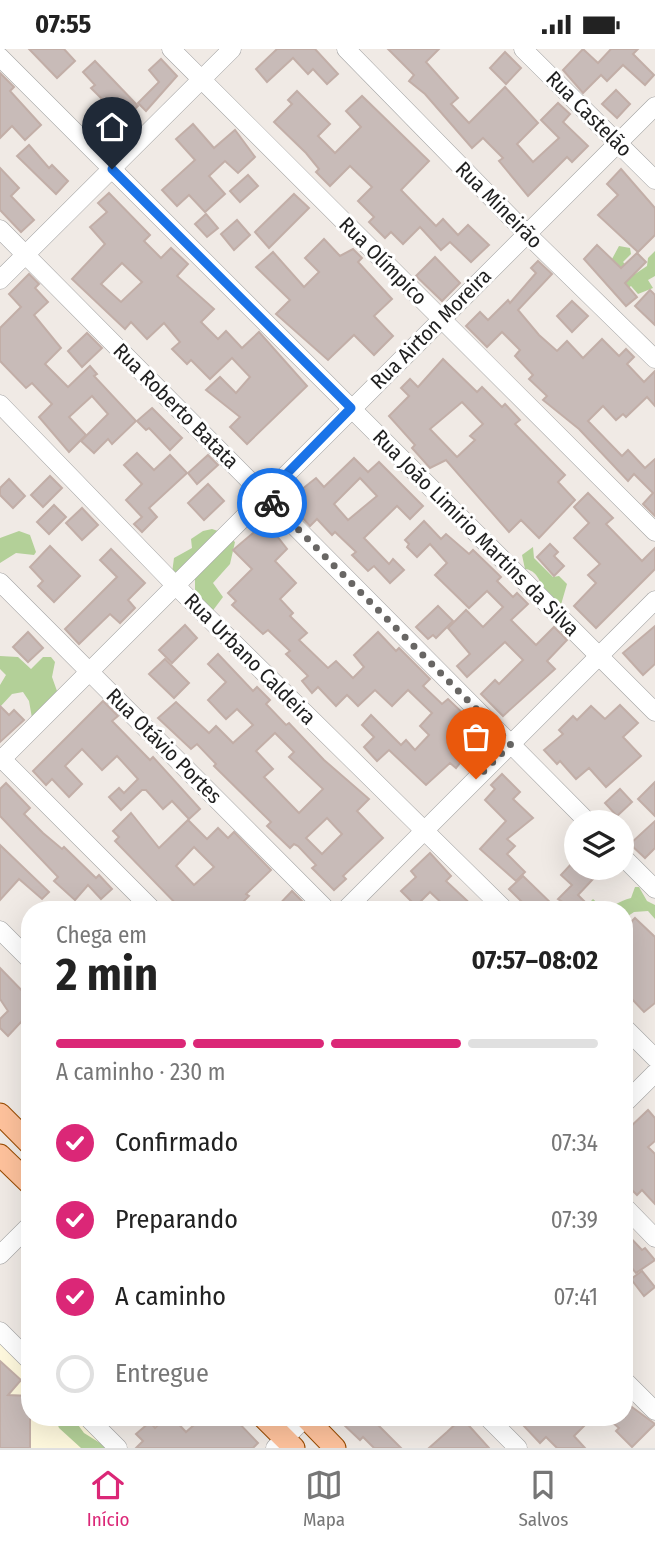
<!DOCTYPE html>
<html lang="pt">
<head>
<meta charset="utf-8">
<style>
	body { margin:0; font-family:"Fira Sans Condensed",sans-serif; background:#f6f6f6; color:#222; height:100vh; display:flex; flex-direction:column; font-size:26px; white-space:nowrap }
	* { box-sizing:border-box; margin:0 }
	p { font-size:23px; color:#767676 }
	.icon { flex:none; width:38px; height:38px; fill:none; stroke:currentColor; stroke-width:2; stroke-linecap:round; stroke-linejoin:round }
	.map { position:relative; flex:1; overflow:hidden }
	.details { position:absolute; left:21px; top:852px; width:612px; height:525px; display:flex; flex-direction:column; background:#fff; border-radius:28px; box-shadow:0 7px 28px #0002 }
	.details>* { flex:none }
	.buttons { position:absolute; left:564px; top:761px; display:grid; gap:14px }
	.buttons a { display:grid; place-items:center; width:70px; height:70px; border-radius:50%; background:#fff; box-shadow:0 7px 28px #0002; font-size:35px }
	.pin { position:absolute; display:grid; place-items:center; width:60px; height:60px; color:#fff; margin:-72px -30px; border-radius:50% 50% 50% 0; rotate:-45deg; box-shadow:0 0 7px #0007 }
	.pin .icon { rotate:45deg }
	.courier { position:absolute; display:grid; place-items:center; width:70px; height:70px; margin:-35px; border:5px solid #1a73e8; border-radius:50%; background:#fff; color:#222; box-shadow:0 2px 9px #0007 }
	.overview em { font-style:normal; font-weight:700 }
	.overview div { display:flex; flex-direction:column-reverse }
	.overview { display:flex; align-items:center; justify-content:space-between; height:119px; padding:0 35px }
	h1 { font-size:46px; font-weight:700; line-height:52px }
	.bar { display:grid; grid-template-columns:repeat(4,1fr); gap:10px 7px; align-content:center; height:84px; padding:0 35px }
	.bar i { height:9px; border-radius:5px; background:#e0e0e0 }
	.bar .selected { background:#db2777 }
	.bar p { grid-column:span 4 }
	ol { padding:0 35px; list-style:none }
	li { display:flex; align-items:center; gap:21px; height:77px }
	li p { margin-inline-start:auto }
	li .icon { padding:7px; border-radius:50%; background:#db2777; color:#fff; stroke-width:4 }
	li:last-child { color:#767676 }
	li i { width:38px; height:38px; border:4px solid #e0e0e0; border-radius:50% }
	.status { display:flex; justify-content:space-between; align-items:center; height:49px; padding:0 35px; background:#fff; direction:ltr }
	.status svg { height:19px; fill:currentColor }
	.dock { display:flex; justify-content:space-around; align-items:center; height:98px; border-top:2px solid #e0e0e0; background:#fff; font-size:19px; color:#767676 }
	.dock a { display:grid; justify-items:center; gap:4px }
	.dock .selected { color:#db2777 }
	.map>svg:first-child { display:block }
</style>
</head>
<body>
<div class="status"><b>07:55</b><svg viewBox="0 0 49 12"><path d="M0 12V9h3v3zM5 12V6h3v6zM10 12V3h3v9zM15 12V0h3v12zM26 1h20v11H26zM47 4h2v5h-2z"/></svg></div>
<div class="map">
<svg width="655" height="1399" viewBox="0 0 655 1399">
	<rect width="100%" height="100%" fill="#f0eae5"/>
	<!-- education -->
	<path fill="#fff9de" d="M0 1289 30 1319V1368L80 1369 111 1399H0Z"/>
	<!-- forest -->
	<g fill="#b3d098">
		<path d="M619 197 630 199 631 205 623 213 635 225 647 217 648 209 655 202V227L648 231 653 239 638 245 631 237 627 240 612 210Z"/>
		<path d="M212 480 224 484 235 493 230 515 213 534 223 548 211 564 195 544V530L172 524 174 509 192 499 191 490 203 482Z"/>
		<path d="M19 482 30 486 36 503 34 506 16 504 0 514V489Z"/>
		<path d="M533 498 534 509 553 528 559 527 567 535 560 559 542 543C542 533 536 521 525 520L522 506Z"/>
		<path d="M0 607 18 608 31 620 43 608H51L55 613 52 628 57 642 32 669 29 652 23 643 12 645 0 658V636L6 626 0 620Z"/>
		<path d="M635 838H639L647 852 655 856V870L648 862 634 863 625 869V861H597L591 852 593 850C610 866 611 854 631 849Z"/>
		<path d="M55 1369H73L84 1384 108 1399H81L59 1379Z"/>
	</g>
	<!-- building -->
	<g fill="#c8bbb8" stroke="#c2aea7" stroke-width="2" fill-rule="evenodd">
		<path d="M29 0H64L75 12 57 29Z"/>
		<path d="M277 0H315L338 25 327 35 313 20 308 25 293 9 267 33 256 20Z"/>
		<path d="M388 0H439L426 13 458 49 451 55 469 74 505 38 538 74 517 95 533 113 559 89 541 71 558 54 570 65 563 73 588 97 572 113 567 108 528 147 499 112 503 109 483 89 472 99 425 45 409 32 414 26Z"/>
		<path d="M583 0 598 14 611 0H638L633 5 654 26 645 36 623 16 607 32 601 26 583 44 563 21Z"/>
		<path d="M505 3 521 19 506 35 490 19Z"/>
		<path d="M161 10 177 27 146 62 138 54 159 33 149 21Z"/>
		<path d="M95 12 138 57 113 81 117 85 107 95 87 74 105 58 102 56 105 53 91 39 95 36 83 23Z"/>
		<path d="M0 24 14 38 10 42 41 76 25 91 12 77 0 89Z"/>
		<path d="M616 41 630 55 617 69 602 55Z"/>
		<path d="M297 42 330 75 318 87 335 104 361 78 346 62 362 47 429 112 401 141 436 177 443 170 458 186 468 176 489 196 471 213 450 193 441 201 420 178 403 195 391 183 385 189 369 173 374 168 358 152 372 138 350 117 330 137 316 123 319 120 306 104 274 73 292 55 288 51Z"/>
		<path d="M193 75 214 99 235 81 255 108 238 124 225 112 209 127 225 145 205 163 189 146 177 157 162 141 195 111 176 90Z"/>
		<path d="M29 96 49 119 52 116 68 132 56 145 17 107Z"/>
		<path d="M0 119 19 139 11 147 34 171 21 183 0 161Z"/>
		<path d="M621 120 655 159V186L638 203 598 166 618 146 607 135Z"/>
		<path d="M248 126 258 137 240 153 230 142Z"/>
		<path d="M109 144 150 186 144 192 161 209 171 199 188 215 177 227 214 260 201 273 218 290 226 282 242 299 259 283 307 337 247 395 230 378 240 368 206 341 220 328 236 344 250 328 232 309 210 330 191 311 187 315 172 300 180 293 164 274 147 290 131 273 125 280 72 230 105 195 90 178 107 163 98 154ZM122 214 142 233 121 253 101 235Z"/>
		<path d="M294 145 309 159 269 199 255 183Z"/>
		<path d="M206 165 218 179 207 188 195 175Z"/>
		<path d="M237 171 250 186 234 201 221 185Z"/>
		<path d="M324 190 340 207 353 200 362 209 358 213 392 250 374 267 393 287 374 306 354 286 328 311 276 265 290 251 256 218 273 203 304 238 319 223 305 209Z"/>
		<path d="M597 196 621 219 637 204 646 213 625 234 637 248 626 257 584 210Z"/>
		<path d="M435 208 460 234 442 252 416 227Z"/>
		<path d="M538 212 552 225 518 261 539 286 557 302 567 292 583 309 602 290 619 307 626 300 634 308 627 315 644 333 655 322V357L647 348 626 368 623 365 616 371 603 357 588 372 622 407 628 401 645 419 655 410V467L643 455 653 444 634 425 628 432 579 380 543 351 547 347 529 330 533 326 515 307 520 301 502 283 487 298 466 277 480 263 488 271 508 251 510 254 536 224 531 219Z"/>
		<path d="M29 225 39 235 35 239 48 253 34 266 61 299 45 315 68 338 90 317 97 325 94 327 136 372 112 395 108 390 94 404 81 392 108 365 92 347 69 368 86 386 69 403 39 368 52 355 32 334 26 339 0 312V279L21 258 9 245Z"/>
		<path d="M650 241 655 246V276L635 257Z"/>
		<path d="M572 252 588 267 572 283 557 267Z"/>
		<path d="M87 284 102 299 82 318 68 302Z"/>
		<path d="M443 310 477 343 482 338 502 358 505 355 520 371 515 375 565 426 558 433 575 451 539 489 521 471 509 483 446 411 430 419 412 399 415 396 389 367 409 347 401 339 410 330 418 338ZM462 353 483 375 470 387 475 391 457 408 430 380Z"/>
		<path d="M152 359 182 389 170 401 149 379 146 381 137 372Z"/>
		<path d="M137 404 154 421 170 406 187 424 149 459 157 468 142 483 134 475 142 468 126 451 142 435 124 416Z"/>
		<path d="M208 406 218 416 197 435 188 424Z"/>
		<path d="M354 409 368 423 379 413 423 457 410 470 397 457 364 489 389 515 393 510 404 521 390 534 374 517 368 522 352 506 356 503 335 483 332 486 317 470 310 477 287 452 316 429 324 438ZM360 429 377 447 348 471 334 455Z"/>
		<path d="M50 427 62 439 43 458 31 446Z"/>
		<path d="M9 430 25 447 13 459 0 446V439Z"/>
		<path d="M208 435 224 452 204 471 188 454Z"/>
		<path d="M588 444 613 469 606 475 642 512 655 499V520L596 579 574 557 596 534 588 526 600 515 574 489 589 474 574 458Z"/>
		<path d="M54 456 66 468 49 485 37 473Z"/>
		<path d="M82 459 98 476 82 491 66 474Z"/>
		<path d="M424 472 441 490 446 485 469 505 473 501 501 528 497 532 513 548 517 544 528 555 511 571 536 596 554 578 567 591 547 612 555 620 503 667 481 645 495 631 499 635 523 611 505 593 467 628 457 617 470 605 448 579 466 561 483 578 503 558 487 542 469 559 435 526 447 514 430 495 417 508 407 498 409 495 405 491Z"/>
		<path d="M266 473 287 500 275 512 296 534 280 550 293 564 290 567 307 584 299 591 328 619 336 612 353 629 364 618 354 606 378 583 396 602 399 599 430 630 423 637 442 655 448 650 484 684 456 719 450 714 426 736 389 701 377 712 364 698 374 688 362 676 371 666 401 696 406 691 415 701 429 686 420 677 432 664 408 641 392 657 375 641 358 657 347 646 336 657 318 638 312 644 302 632 308 627 286 605 290 602 268 581 263 585 232 556 236 552 228 544 252 520 233 501Z"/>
		<path d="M550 495 558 503 554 507 564 517 554 527 537 508Z"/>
		<path d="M50 497 80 527 54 553 38 537 43 532 30 518Z"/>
		<path d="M111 500 145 534 128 551 135 559 120 574 110 565 79 595 65 580 117 528 100 511Z"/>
		<path d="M438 557 453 572 436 589 433 586 428 590 416 578Z"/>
		<path d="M185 576 197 589 172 614 159 601Z"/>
		<path d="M655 577V615L643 626 623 604Z"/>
		<path d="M28 583 43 599 28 613 13 598Z"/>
		<path d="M218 605 253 642 257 638 270 651 266 655 286 676 289 674 324 711 369 750 357 762 383 789 343 827 346 830 334 841 312 819 316 816 298 797 294 795 290 799 267 777 271 773 214 717 216 715 197 695 191 700 158 669 176 653 209 684 216 677 233 694 253 676 237 660 226 670 208 651 226 633 208 615ZM275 684 294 703 289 708 323 740 299 764 264 728 273 720 256 702ZM327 769 342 785 322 805 306 789Z"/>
		<path d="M165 610 189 634 174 649 149 625Z"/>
		<path d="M103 652 118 667 112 672 150 711 153 708 200 760 189 770 172 752 163 760 146 741H142L121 761 109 748 119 739 124 744 138 730 117 707 102 721 82 700 65 717 82 735 69 748 52 730 46 736 33 722Z"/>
		<path d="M620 656 638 674 623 688 641 707 606 738 589 719 576 730 560 712 557 715 544 701 563 685 559 681 573 667 577 671 591 657 605 670Z"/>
		<path d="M0 657 9 666 14 661 24 671 0 693Z"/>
		<path d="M502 725 520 743 513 750 533 769 507 790 515 797 507 805 525 823 516 832 480 800 506 772 485 751 495 740 491 736Z"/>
		<path d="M655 733V767L638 750Z"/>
		<path d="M6 734 30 759 24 765 43 784 62 800 64 798 96 829 99 826 112 840 101 850 88 836 75 851 54 832 58 828 0 767V740Z"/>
		<path d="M620 740 632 753 617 767 605 754Z"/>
		<path d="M131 764 159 799 188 771 207 790 218 779 228 789 234 783 271 821 246 845 249 847 235 861H204L200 857 195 861H182L115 792 119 788 113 782ZM194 798 214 818 194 836 176 817Z"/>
		<path d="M655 772V799L645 809 630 795Z"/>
		<path d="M0 796 49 843 42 850 19 830 0 851Z"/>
		<path d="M430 804 451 827 446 832 477 861H449L430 843 416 857 401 842 416 828 411 822Z"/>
		<path d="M574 812 576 819H581L593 830 578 846 593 861H575L558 850 572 836 561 826Z"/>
		<path d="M523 827 558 861H535L529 855 527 858 509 840Z"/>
		<path d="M292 842 311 861H274Z"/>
		<path d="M635 869 655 888V954L644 963 631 949 625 955V879Z"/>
		<path d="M0 919 30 950V981L21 973 8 987 0 979V970L8 962 0 950Z"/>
		<path d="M648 1061 655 1069V1092L648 1098 655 1105V1155L642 1141 637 1146 625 1134V1127L629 1122 625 1118V1108L629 1103 625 1098V1083Z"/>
		<path d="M625 1183 642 1201 645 1199 655 1211 636 1224 625 1211Z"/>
		<path d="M642 1222 655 1238 644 1247 631 1230Z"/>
		<path d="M0 1312 21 1331 8 1346 30 1347V1399H0Z"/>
		<path d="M625 1353 655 1375 632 1398 616 1382 619 1379 606 1368H625Z"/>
		<path d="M166 1368H172L186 1383 203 1368H233L258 1394 253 1399H136L143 1392 136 1385 150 1373 155 1379Z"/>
		<path d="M349 1368H384L377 1375 401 1399H374L363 1388 360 1391 343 1375Z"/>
		<path d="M531 1368H593L574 1387 585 1399H557L546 1388 540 1394 523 1376Z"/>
		<path d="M462 1369 489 1399H429L447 1383Z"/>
	</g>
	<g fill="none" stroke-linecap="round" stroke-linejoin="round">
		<defs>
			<g id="minor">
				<path d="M171 0 655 483"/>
				<path d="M346 0 526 184 655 310"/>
				<path d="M523 0 655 131"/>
				<path d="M0 8 655 663"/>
				<path d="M0 180 589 774"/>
				<path d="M0 231 232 0"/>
				<path d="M0 355 175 536 505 861"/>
				<path d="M0 533 327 861"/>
				<path d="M0 708 153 861"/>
				<path d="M0 712 655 57"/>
				<path d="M621 806 655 840"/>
				<path d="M345 861 655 551"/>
				<path d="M0 881 30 911"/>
				<path d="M625 979 655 1009"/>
				<path d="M625 1054 655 1024"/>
				<path d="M625 1158 655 1189"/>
				<path d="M0 1206 30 1176"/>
				<path d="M0 1282 30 1312"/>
				<path d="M625 1332 655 1362"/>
				<path d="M87 1368 118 1399"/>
				<path d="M487 1368 518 1399"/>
				<path d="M275 1399 306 1368"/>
			</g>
			<g id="major">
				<path d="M0 1065 30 1095"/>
				<path d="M0 1106 30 1135"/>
				<path d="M263 1368 294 1399"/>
				<path d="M305 1368 335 1399"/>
			</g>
		</defs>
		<!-- minor casing -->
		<use href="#minor" stroke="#a3a3a3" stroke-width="19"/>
		<!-- major casing -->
		<use href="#major" stroke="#994b00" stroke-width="23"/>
		<!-- minor -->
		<use href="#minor" stroke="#fff" stroke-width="18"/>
		<!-- major -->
		<use href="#major" stroke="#fec29c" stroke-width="21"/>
	</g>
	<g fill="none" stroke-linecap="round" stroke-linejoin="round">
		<!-- done -->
		<path stroke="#686664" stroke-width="7" stroke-dasharray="0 12.6" d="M272 454 511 695 476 730"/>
		<!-- route -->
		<path stroke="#1a73e8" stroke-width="9" d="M112 120 351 359 265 447 272 454"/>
	</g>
	<g text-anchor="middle" stroke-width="6" stroke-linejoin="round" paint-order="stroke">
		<!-- street labels -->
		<g font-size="21" fill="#1f1f1f" stroke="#fff">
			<text transform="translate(589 65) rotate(45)" y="7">Rua Castelão</text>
			<text transform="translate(499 156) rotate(45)" y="7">Rua Mineirão</text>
			<text transform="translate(383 212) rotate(45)" y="7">Rua Olímpico</text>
			<text transform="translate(431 280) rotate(-45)" y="7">Rua Airton Moreira</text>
			<text transform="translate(176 357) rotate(45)" y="7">Rua Roberto Batata</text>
			<text transform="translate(476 484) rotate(45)" y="7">Rua João Limirio Martins da Silva</text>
			<text transform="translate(250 610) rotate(45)" y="7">Rua Urbano Caldeira</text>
			<text transform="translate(164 697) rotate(45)" y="7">Rua Otávio Portes</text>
		</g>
	</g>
</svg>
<div class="buttons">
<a><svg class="icon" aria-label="layers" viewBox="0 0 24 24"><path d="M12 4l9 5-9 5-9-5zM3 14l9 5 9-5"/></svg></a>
</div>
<div class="pin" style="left:476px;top:730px;background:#ea580c"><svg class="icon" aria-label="bag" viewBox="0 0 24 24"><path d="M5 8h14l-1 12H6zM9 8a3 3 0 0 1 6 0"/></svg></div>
<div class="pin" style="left:112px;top:120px;background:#1f2937"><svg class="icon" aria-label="home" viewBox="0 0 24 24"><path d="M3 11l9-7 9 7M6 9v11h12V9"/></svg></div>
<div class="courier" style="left:272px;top:454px"><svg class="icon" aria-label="bike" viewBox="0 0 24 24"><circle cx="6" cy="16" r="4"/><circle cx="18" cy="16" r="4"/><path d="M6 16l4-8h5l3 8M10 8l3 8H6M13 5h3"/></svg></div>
<section class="details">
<div class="overview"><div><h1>2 min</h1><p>Chega em</p></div><em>07:57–08:02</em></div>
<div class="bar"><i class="selected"></i><i class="selected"></i><i class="selected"></i><i></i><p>A caminho · 230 m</p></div>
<ol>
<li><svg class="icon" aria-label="check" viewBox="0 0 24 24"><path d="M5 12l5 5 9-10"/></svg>Confirmado<p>07:34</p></li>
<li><svg class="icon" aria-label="check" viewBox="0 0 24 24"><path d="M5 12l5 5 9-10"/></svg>Preparando<p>07:39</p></li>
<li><svg class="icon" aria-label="check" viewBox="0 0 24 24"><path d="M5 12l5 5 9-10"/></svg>A caminho<p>07:41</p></li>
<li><i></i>Entregue</li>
</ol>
</section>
</div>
<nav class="dock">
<a class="selected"><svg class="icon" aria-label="home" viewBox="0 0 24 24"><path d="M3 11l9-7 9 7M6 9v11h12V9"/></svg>Início</a>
<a><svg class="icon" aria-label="map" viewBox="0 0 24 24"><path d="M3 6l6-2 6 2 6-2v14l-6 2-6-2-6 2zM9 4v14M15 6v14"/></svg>Mapa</a>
<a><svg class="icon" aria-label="saved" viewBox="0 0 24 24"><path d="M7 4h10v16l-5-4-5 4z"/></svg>Salvos</a>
</nav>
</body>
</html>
